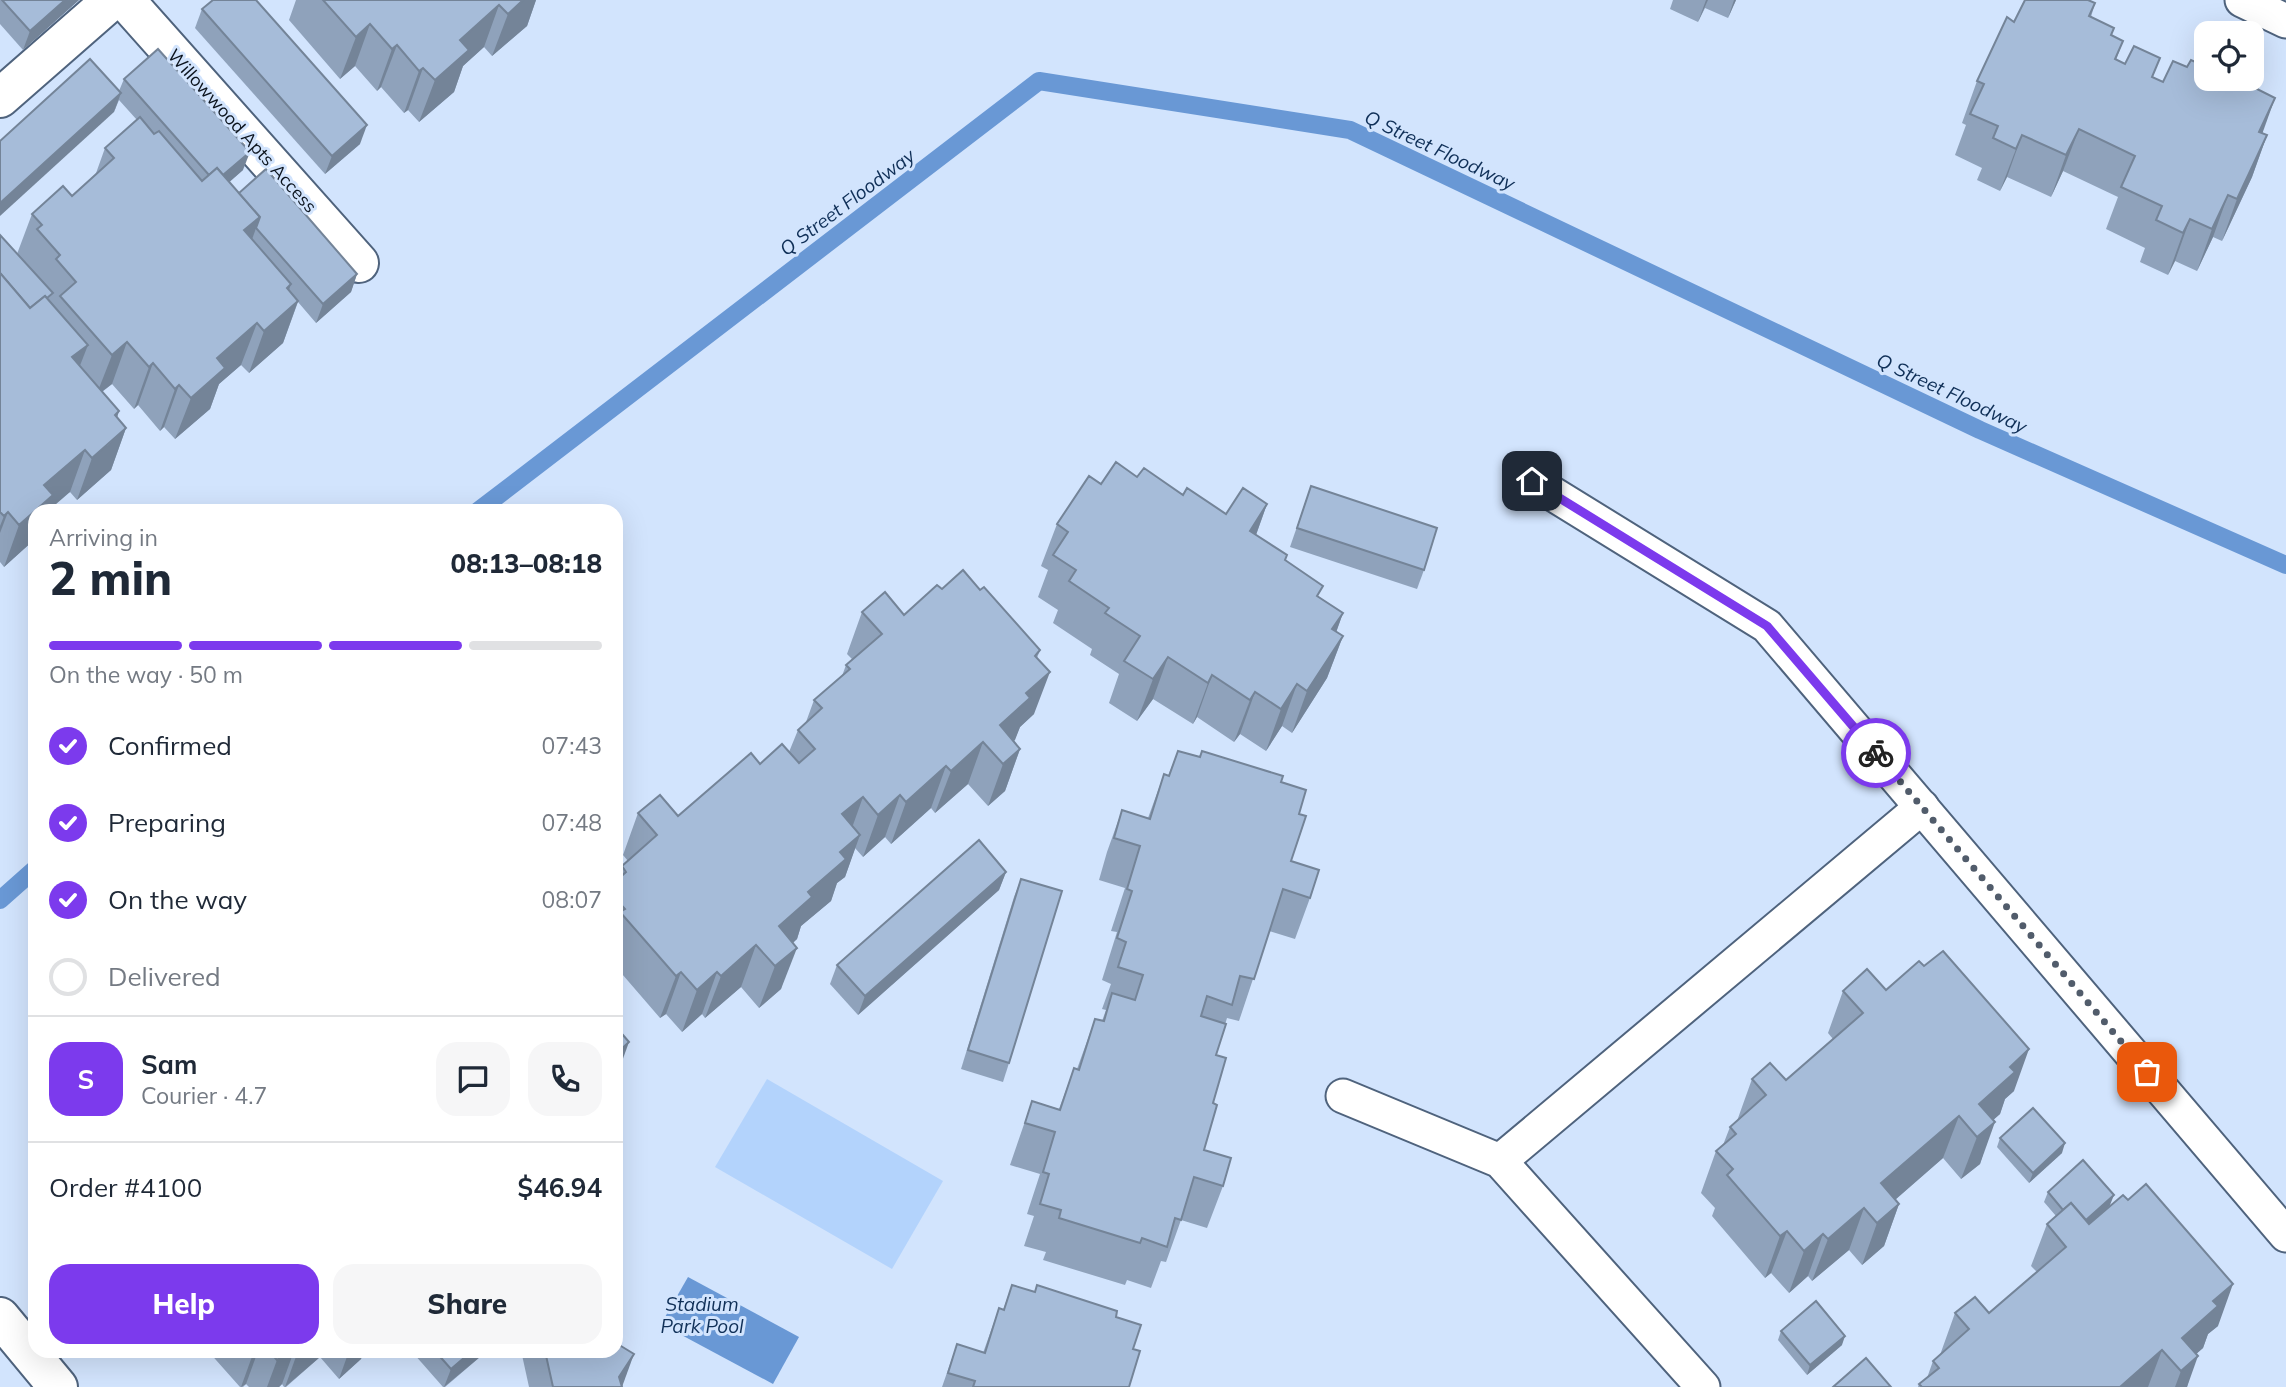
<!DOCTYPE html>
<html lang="en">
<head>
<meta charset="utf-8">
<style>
	body { margin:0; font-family:Mulish,sans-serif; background:#f6f6f7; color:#1f2937; height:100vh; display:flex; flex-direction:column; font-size:26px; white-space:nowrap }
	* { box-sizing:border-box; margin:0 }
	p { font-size:23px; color:#747a83 }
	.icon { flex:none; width:38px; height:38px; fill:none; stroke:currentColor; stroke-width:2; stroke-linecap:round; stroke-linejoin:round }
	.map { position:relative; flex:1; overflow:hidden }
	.drawer { position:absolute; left:28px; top:504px; width:595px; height:854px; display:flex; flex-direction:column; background:#fff; border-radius:21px; box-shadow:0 7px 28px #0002 }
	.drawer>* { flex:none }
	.controls { position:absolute; left:2194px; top:21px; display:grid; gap:14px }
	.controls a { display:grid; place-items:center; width:70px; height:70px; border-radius:14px; background:#fff; box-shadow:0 7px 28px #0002; font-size:35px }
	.pin { position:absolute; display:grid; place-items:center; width:60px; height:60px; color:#fff; margin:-30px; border-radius:14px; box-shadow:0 4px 10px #0006 }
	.courier { position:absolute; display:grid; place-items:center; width:70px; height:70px; margin:-35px; border:5px solid #7c3aed; border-radius:50%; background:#fff; color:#222; box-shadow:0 2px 9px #0007 }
	.summary em { font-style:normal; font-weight:800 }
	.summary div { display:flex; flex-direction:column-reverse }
	.summary { display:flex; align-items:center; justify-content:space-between; height:119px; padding:0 21px }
	h1 { font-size:46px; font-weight:800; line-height:52px }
	.bar { display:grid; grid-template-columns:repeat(4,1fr); gap:10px 7px; align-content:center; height:84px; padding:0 21px }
	.bar i { height:9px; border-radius:5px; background:#e0e1e3 }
	.bar .selected { background:#7c3aed }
	.bar p { grid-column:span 4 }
	.line { display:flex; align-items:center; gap:18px; padding:0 21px; border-top:2px solid #e0e1e3 }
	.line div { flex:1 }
	.round { display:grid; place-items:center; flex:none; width:74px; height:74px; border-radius:21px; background:#f6f6f7 }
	ol { padding:0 21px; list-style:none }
	li { display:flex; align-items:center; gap:21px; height:77px }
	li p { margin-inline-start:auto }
	li .icon { padding:7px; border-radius:50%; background:#7c3aed; color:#fff; stroke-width:4 }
	li:last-child { color:#747a83 }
	li i { width:38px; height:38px; border:4px solid #e0e1e3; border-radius:50% }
	.action { display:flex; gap:14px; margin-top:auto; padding:14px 21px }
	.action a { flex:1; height:80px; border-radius:21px; background:#7c3aed; color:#fff; font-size:28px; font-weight:800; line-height:80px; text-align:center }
	.action a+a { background:#f6f6f7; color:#1f2937 }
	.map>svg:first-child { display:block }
</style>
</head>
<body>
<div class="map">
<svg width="2286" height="1387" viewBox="0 0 2286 1387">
	<rect width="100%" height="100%" fill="#d2e4fd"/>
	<!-- green -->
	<path fill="#b3d3fc" d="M767 1079 943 1181 892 1269 715 1167Z"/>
	<!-- water -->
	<path fill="#6998d5" d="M688 1277 799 1337 773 1384 661 1324Z"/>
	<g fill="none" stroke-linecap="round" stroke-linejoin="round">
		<!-- stream -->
		<g stroke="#6998d5" stroke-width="18">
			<path d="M478 511 1039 81 1350 130 1980 430 2286 565"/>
			<path d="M0 900 35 869"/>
		</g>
		<defs>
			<g id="lane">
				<path d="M2242 0 2286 21"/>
				<path d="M1532 481 1767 626 2286 1235"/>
				<path d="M1343 1096 1500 1161 1703 1387"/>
				<path d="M1500 1161 1922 807"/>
			</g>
			<g id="street">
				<path d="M125 0 359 263"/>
				<path d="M0 98 112 0"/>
				<path d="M0 1317 58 1387"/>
			</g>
		</defs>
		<!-- lane casing -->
		<use href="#lane" stroke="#4f637d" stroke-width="37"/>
		<!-- street casing -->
		<use href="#street" stroke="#4f637d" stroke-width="42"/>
		<!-- lane -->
		<use href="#lane" stroke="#fff" stroke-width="33"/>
		<!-- street -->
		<use href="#street" stroke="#fff" stroke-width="38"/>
	</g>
	<!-- wall -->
	<g fill="#8fa2bb">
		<path d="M0 0H79L23 50 0 24Z"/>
		<path d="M296 0H536L527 26 492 56 484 47 463 66 454 92 419 122 408 110 404 113 381 87 377 91 355 66 340 79 289 20Z"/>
		<path d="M1673 0H1736L1728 18 1705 8 1698 22 1670 9Z"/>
		<path d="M2095 3 2091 17 2112 35 2123 41 2116 60 2153 78 2163 82 2207 79H2261L2258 89 2262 133 2267 135 2252 177 2222 241 2213 237 2197 271 2175 261 2168 275 2140 262 2145 248 2106 229 2118 197 2063 171 2051 197 2007 177 2000 191 1977 180 1982 168 1955 155 1966 125 1962 123 1977 81 2014 22Z"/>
		<path d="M202 9 360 144 325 174 195 28Z"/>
		<path d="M124 79 243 170 229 182 239 193 357 274 351 292 316 323 298 302 283 343 249 373 241 365 219 384 210 409 175 439 164 427 160 431 138 405 134 409 112 384 102 392 119 411 117 418 126 428 111 470 77 500 70 492 35 511V539L4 567 0 562V235L17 254 32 214 72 196 95 176 105 148 137 120 119 100 114 112 119 91Z"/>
		<path d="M1137 477 1226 514 1267 504 1256 535 1287 555 1285 561 1319 597 1343 613 1336 632 1343 636 1327 678 1292 733 1282 726 1266 751 1240 734 1234 742 1197 717 1193 724 1153 699 1137 721 1109 703 1119 674 1090 655 1092 649 1053 623 1058 610 1038 597 1048 570 1041 566 1057 524 1101 484Z"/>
		<path d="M1311 486 1424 570 1417 589 1290 547Z"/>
		<path d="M942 589 980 590 1040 650 1037 658 1034 714 1020 727 1014 741 1020 749 1005 791 988 806 968 784 935 813 931 808 891 844 885 837 863 857 855 848 845 877 837 883 831 901 801 926 797 939 793 943 781 989 759 1008 741 987 705 1018 702 1014 682 1032 666 1014 660 1018 616 967V881L622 866 628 861 623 855 638 813 678 816 760 764 789 752 798 730 806 722 814 700 842 676 846 665 852 659 847 654 862 612 904 615Z"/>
		<path d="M1178 751 1281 782 1299 814 1291 861 1310 898 1295 939 1269 931 1239 1021 1227 1018 1216 1055 1213 1103 1204 1150 1223 1186 1207 1228 1181 1220 1166 1262 1161 1261 1151 1288 1127 1280 1125 1285 1043 1260 1046 1252 1024 1246 1034 1216 1027 1214 1040 1174 1010 1165 1032 1101 1059 1109 1074 1068 1077 1069 1095 1019 1102 1021 1106 1010 1102 1009 1111 984 1102 980 1117 932 1111 931 1125 888 1099 880 1107 852 1122 810 1148 818 1164 774 1168 776Z"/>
		<path d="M1006 872 999 890 858 1015 830 984 837 965Z"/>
		<path d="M1021 879 1009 1063 1003 1082 961 1069 1014 897Z"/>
		<path d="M1886 990 2014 1091 2005 1099 2000 1114 1993 1120 1980 1164 1961 1179 1943 1158 1895 1200 1899 1204 1884 1246 1862 1265 1849 1250 1812 1281 1808 1276 1789 1293 1771 1273 1765 1278 1712 1216 1715 1208 1701 1193 1716 1151 1723 1145 1730 1127 1737 1121 1752 1079 1786 1080 1833 1039 1828 1033 1843 991Z"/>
		<path d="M2000 1138 2062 1153 2029 1183 1997 1147Z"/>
		<path d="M2048 1192 2110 1205 2218 1326 2208 1334 2203 1348 2196 1354 2187 1387H1918L1919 1384 1927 1378 1933 1361 1940 1355 1955 1313H1989L2037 1272 2031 1266 2047 1224 2056 1216 2044 1202Z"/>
		<path d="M1012 1285 1116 1317 1133 1349 1129 1387H942L957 1344 983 1353 999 1308 1003 1310Z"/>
		<path d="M1781 1331 1842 1345 1807 1375 1778 1340Z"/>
		<path d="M208 1351H364L361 1359 339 1379 320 1357 286 1387H284L282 1384 279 1387H249L246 1384 243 1387H240Z"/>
		<path d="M415 1351H487L445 1387H443L414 1354Z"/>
		<path d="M524 1351H616L622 1387H529L522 1355Z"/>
	</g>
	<!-- shaded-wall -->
	<g fill="#748498">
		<path d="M65 0H79L23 50 30 31Z"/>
		<path d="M523 0H536L527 26 492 56 508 14Z"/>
		<path d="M1706 0H1708L1698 22Z"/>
		<path d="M1734 0H1736L1728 18Z"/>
		<path d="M499 5 484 47 463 66 454 92 419 122 435 80 460 40Z"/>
		<path d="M370 24 355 66 340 79 356 37Z"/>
		<path d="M397 45 381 87 377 91 392 49Z"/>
		<path d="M423 68 408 110 404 113 419 71Z"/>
		<path d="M121 93 114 112 0 216V203Z"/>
		<path d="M2275 98 2260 140 2259 132Z"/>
		<path d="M367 125 360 144 325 174 332 156Z"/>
		<path d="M2079 129 2063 171 2051 197 2066 155Z"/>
		<path d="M2022 135 2007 177 2000 191 2016 149Z"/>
		<path d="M2267 135 2252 177 2222 241 2237 199Z"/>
		<path d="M250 152 243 170 208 201 215 182Z"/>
		<path d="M2228 195 2213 237 2197 271 2212 229Z"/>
		<path d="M260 217 245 259 244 230Z"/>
		<path d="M2190 219 2175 261 2168 275 2183 233Z"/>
		<path d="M357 274 351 292 316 323 323 304Z"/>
		<path d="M291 284 279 318 298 301 283 343 249 373 264 331 287 288Z"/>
		<path d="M257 323 241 365 219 384 210 409 175 439 191 398 217 358Z"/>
		<path d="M127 342 112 384 96 396 112 355Z"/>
		<path d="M88 345 72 386V357Z"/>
		<path d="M153 363 138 405 134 409 149 367Z"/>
		<path d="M179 385 164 427 160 431 175 389Z"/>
		<path d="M119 411 107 446 126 428 111 470 77 500 92 458 115 415Z"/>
		<path d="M85 450 70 492 48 511H35V539L4 567 19 525 44 485Z"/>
		<path d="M1267 504 1252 546 1250 531Z"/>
		<path d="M8 512 0 533V526L4 516Z"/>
		<path d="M1343 613 1328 655 1332 629Z"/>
		<path d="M1343 636 1327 678 1292 733 1307 691Z"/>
		<path d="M1168 657 1153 699 1137 721 1153 679Z"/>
		<path d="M1050 672 1034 714 1020 727 1015 740 996 756 1000 725 1026 693Z"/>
		<path d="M1212 675 1197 717 1193 724 1208 683Z"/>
		<path d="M1297 684 1282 726 1266 751 1281 709Z"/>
		<path d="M1255 692 1240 734 1234 742 1250 700Z"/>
		<path d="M983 742 968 784 935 813 951 771Z"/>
		<path d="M1020 749 1005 791 988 806 1003 764Z"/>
		<path d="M946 766 931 808 891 844 906 802Z"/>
		<path d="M900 795 885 837 863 857 878 815Z"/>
		<path d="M863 797 848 839 842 814Z"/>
		<path d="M860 835 845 877 837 883 831 901 801 926 797 939 771 962 779 926 840 852Z"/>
		<path d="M1006 872 999 890 858 1015 865 996Z"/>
		<path d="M756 945 741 987 705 1018 721 976Z"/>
		<path d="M797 948 781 989 759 1008 775 966Z"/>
		<path d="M681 972 666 1014 660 1018 676 976Z"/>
		<path d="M717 972 702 1014 682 1032 697 990Z"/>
		<path d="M629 1042 616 1078V1054Z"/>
		<path d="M2029 1049 2014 1091 2005 1099 2000 1114 1975 1136 1979 1104 2010 1067Z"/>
		<path d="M1959 1116 1943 1158 1873 1219 1881 1183Z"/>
		<path d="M1995 1122 1980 1164 1961 1179 1977 1137Z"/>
		<path d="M2065 1143 2062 1153 2029 1183 2033 1173Z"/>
		<path d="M2114 1195 2110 1205 2075 1237 2079 1227Z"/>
		<path d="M1899 1204 1884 1246 1862 1265 1877 1223Z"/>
		<path d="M1864 1208 1849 1250 1812 1281 1828 1239Z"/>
		<path d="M1787 1231 1771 1273 1765 1278 1780 1236Z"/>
		<path d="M1823 1234 1808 1276 1789 1293 1804 1251Z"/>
		<path d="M2233 1284 2218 1326 2208 1334 2203 1348 2179 1369 2182 1338 2213 1301Z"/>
		<path d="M1845 1336 1842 1345 1807 1375 1810 1365Z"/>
		<path d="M2162 1350 2148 1387H2120Z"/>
		<path d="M254 1351H258L246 1384 241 1387Z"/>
		<path d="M287 1351H294L282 1384 279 1387H267L277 1360Z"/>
		<path d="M298 1351H322L320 1357 285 1387Z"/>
		<path d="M349 1351H364L361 1359 339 1379Z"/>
		<path d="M472 1351H487L444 1387 451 1369Z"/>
		<path d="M634 1354 622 1387 619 1377Z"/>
		<path d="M2198 1356 2187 1387H2175L2181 1371Z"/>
	</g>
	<!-- building -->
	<g fill="#a6bcd9" stroke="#748498" stroke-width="2">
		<path d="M2 0H65L30 31Z"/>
		<path d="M213 0H256L367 125 332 156 202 9Z"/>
		<path d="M323 0H523L508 14 499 5 460 40 469 50 435 80 423 68 419 71 397 45 392 49 370 24 356 37Z"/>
		<path d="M2025 0H2088L2095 3 2089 16 2114 28 2111 35 2123 41 2115 59 2125 64 2134 46 2160 58 2152 77 2163 82 2173 61 2187 67 2191 60 2207 67V79H2252V75L2261 79 2257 89 2275 98 2259 132 2267 135 2237 199 2228 195 2212 229 2190 219 2183 233 2156 220 2162 206 2121 187 2135 156 2079 129 2066 155 2022 135 2016 149 1993 138 1998 126 1970 114 1984 84 1977 81 2007 17 2014 22Z"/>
		<path d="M158 49 250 152 223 175 217 168 209 175 124 79Z"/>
		<path d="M90 59 121 93 0 203V141Z"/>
		<path d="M140 117 154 134 159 131 202 181 217 168 260 217 244 230 291 284 287 288 298 301 264 331 257 323 217 358 225 368 191 398 179 385 175 389 153 363 149 367 127 342 112 355 60 296 76 282 56 259 60 255 37 229 42 225 32 214 63 186 72 196 114 158 105 148Z"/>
		<path d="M266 169 357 274 323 304 256 228 260 217 239 193Z"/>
		<path d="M0 235 53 293 47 298 45 296 30 308 0 273Z"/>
		<path d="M0 273 30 308 45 296 88 345 72 357 119 411 115 415 126 428 92 458 85 450 44 485 53 495 19 525 8 512 4 516 0 512Z"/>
		<path d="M1116 462 1137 477 1144 468 1183 495 1187 488 1226 514 1243 488 1267 504 1250 531 1287 555 1285 560 1323 586 1317 596 1343 613 1332 629 1343 636 1307 691 1297 684 1281 709 1255 692 1250 700 1212 675 1208 683 1168 657 1153 679 1124 661 1140 636 1105 613 1109 608 1069 581 1076 570 1053 555 1068 532 1057 524 1089 476 1101 484Z"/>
		<path d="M1311 486 1437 528 1424 570 1297 528Z"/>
		<path d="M963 570 980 590 984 587 1040 650 1035 656 1050 672 1026 693 1030 698 1000 725 1020 749 1003 764 983 742 951 771 946 766 906 802 900 795 878 815 863 797 842 814 860 835 840 852 846 859 808 892 812 897 779 926 797 948 775 966 756 945 721 976 717 972 697 990 681 972 676 976 620 912 625 909 616 899V881L626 872 622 866 657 835 638 813 660 795 678 816 751 753 760 764 782 744 799 763 815 749 798 730 822 708 814 700 850 669 846 665 882 634 862 612 885 592 904 615 937 585 942 589Z"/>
		<path d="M1178 751 1200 757 1202 751 1283 776 1281 782 1306 790 1299 814 1306 816 1291 861 1319 870 1310 898 1283 889 1254 979 1240 976 1232 1005 1207 996 1201 1016 1226 1024 1216 1055 1226 1058 1213 1103 1217 1105 1204 1150 1231 1158 1223 1186 1194 1177 1181 1220 1175 1218 1167 1247 1142 1238 1140 1243 1059 1218 1061 1210 1040 1204 1049 1174 1043 1172 1055 1132 1025 1123 1032 1101 1060 1110 1074 1068 1079 1070 1095 1019 1104 1021 1112 993 1135 1000 1143 975 1118 967 1126 942 1117 938 1132 891 1127 889 1140 846 1114 838 1122 810 1150 819 1164 774 1169 776Z"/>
		<path d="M979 840 1006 872 865 996 837 965Z"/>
		<path d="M1021 879 1062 891 1009 1063 968 1050Z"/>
		<path d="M1943 951 2029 1049 2010 1067 2015 1072 1979 1104 1995 1122 1977 1137 1959 1116 1881 1183 1899 1204 1877 1223 1864 1208 1828 1239 1823 1234 1804 1251 1787 1231 1780 1236 1727 1175 1733 1169 1716 1151 1736 1134 1730 1127 1766 1095 1752 1079 1770 1063 1786 1080 1863 1013 1843 991 1867 969 1886 990 1919 961 1924 966Z"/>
		<path d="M616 1015 620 1020 616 1024Z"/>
		<path d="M616 1027 629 1042 616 1054Z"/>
		<path d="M2033 1108 2065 1143 2033 1173 2000 1138Z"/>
		<path d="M2083 1160 2114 1195 2086 1220 2071 1203 2063 1210 2048 1192Z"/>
		<path d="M2146 1184 2233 1284 2213 1301 2218 1306 2182 1338 2198 1356 2181 1371 2162 1350 2120 1387H1922L1919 1384 1939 1368 1933 1361 1969 1329 1955 1313 1975 1297 1989 1313 2066 1247 2047 1224 2071 1203 2089 1224 2123 1195 2128 1200Z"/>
		<path d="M1012 1285 1035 1292 1037 1285 1117 1311 1116 1317 1141 1325 1133 1349 1140 1351 1129 1387H973L975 1381 948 1373 957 1344 985 1353 999 1308 1004 1310Z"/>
		<path d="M1816 1301 1845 1336 1810 1365 1781 1331Z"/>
		<path d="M616 1343 634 1354 619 1377 622 1387H553L545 1351H616Z"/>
		<path d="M269 1351H287L277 1360Z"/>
		<path d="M435 1351H472L451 1369Z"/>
		<path d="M1866 1358 1891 1387H1833Z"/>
	</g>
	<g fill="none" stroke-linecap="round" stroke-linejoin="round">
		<!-- done -->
		<path stroke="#515c6b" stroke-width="7" stroke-dasharray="0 12.6" d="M1876 753 2147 1072"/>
		<!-- route -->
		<path stroke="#7c3aed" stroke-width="9" d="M1532 481 1767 626 1876 753"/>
	</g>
	<g text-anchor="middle" stroke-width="6" stroke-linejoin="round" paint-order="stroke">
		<!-- street labels -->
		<g font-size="18" fill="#0b131d" stroke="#d2e4fd">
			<text transform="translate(242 131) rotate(48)" y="6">Willowwood Apts Access</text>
		</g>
		<!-- water labels -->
		<g font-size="19" font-style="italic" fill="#0f2f57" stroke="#d2e4fd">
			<text transform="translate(1440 150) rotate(25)" y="7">Q Street Floodway</text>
			<text transform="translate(847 202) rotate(-37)" y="7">Q Street Floodway</text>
			<text transform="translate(1952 393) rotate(25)" y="7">Q Street Floodway</text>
			<text x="702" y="1311">Stadium<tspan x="702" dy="22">Park Pool</tspan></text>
		</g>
	</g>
</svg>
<div class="controls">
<a><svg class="icon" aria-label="locate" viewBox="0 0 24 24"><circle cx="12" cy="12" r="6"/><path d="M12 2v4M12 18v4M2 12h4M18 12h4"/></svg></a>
</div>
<div class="pin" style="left:2147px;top:1072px;background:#ea580c"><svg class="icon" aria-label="bag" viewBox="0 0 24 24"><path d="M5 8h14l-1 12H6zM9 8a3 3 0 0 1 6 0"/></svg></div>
<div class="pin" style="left:1532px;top:481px;background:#1f2937"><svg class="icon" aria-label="home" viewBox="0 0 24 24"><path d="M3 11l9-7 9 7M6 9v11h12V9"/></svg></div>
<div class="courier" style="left:1876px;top:753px"><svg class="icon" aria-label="bike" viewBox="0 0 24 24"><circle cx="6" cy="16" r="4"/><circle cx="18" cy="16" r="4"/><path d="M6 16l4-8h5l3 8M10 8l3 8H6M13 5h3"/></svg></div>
<section class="drawer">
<div class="summary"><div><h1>2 min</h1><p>Arriving in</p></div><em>08:13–08:18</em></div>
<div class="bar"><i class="selected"></i><i class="selected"></i><i class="selected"></i><i></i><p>On the way · 50 m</p></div>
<ol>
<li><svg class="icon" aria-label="check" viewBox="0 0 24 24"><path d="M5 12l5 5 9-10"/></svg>Confirmed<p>07:43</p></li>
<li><svg class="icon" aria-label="check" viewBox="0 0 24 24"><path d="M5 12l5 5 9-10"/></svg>Preparing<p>07:48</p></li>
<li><svg class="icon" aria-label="check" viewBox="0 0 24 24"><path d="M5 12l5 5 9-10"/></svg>On the way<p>08:07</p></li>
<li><i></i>Delivered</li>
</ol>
<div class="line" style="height:126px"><b class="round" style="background:#7c3aed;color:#fff">S</b><div><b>Sam</b><p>Courier · 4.7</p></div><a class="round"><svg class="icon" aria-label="chat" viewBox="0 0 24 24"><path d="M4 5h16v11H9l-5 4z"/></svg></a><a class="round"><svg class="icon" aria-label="phone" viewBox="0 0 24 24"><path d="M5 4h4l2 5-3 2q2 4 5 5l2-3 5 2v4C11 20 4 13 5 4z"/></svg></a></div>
<div class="line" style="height:91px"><div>Order #4100</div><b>$46.94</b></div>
<div class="action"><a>Help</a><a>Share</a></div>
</section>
</div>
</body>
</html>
